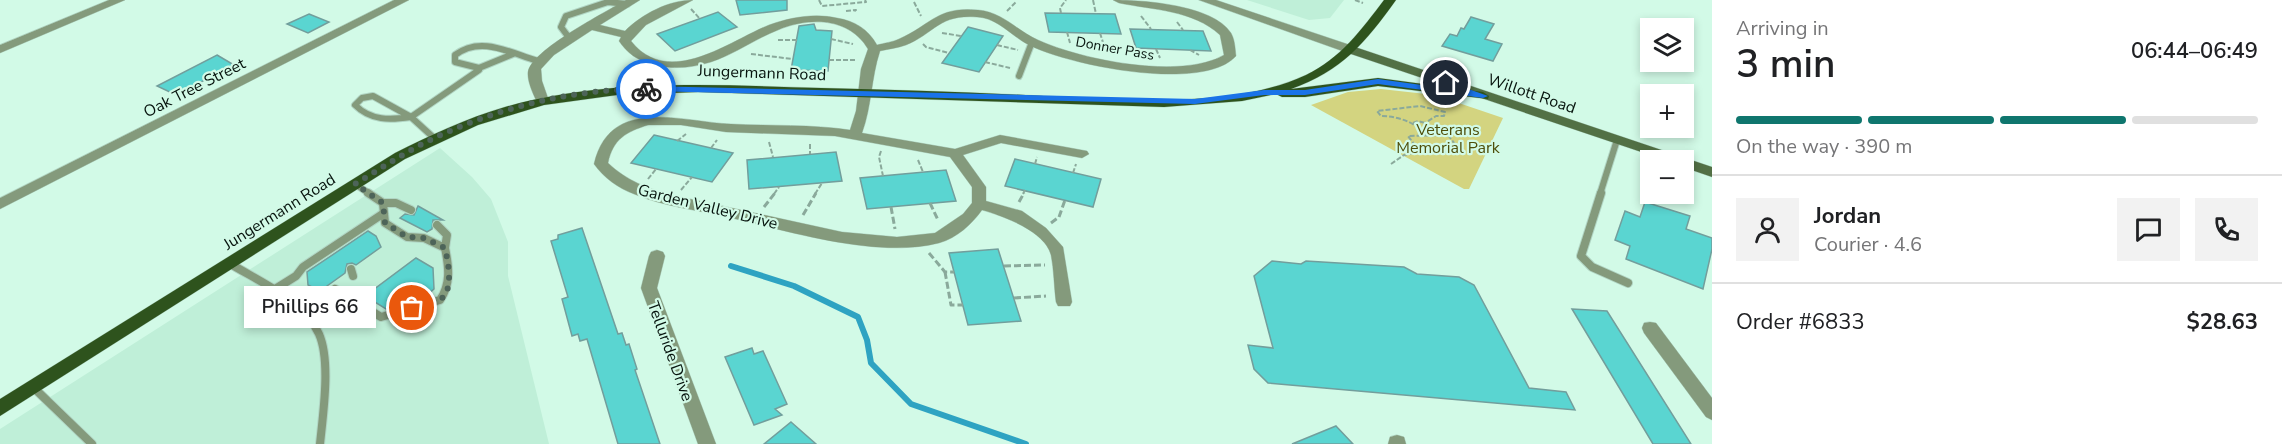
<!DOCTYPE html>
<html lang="en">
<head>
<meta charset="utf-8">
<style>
	body { margin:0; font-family:"Nunito Sans",sans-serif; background:#f2f2f2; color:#202124; height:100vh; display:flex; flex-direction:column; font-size:22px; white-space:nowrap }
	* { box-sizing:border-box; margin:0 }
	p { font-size:20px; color:#757577 }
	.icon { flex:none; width:33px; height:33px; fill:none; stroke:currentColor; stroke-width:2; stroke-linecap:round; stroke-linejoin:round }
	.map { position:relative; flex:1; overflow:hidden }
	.sheet { display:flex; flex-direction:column; background:#fff; width:570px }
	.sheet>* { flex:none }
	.fabs { position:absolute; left:1640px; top:18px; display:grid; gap:12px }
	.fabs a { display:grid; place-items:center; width:54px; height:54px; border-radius:0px; background:#fff; box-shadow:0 3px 9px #0003; font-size:30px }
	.pin { position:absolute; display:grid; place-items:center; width:51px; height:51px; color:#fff; margin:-26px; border:3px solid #fff; border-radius:50%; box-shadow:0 2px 6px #0007 }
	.courier { position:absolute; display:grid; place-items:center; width:60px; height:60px; margin:-30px; border:4px solid #1a73e8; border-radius:50%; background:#fff; color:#222; box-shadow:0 2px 8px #0007 }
	.bubble { position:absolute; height:42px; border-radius:0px; background:#fff; box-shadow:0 3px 9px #0003; font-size:20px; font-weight:600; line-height:42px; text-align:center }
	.headline em { font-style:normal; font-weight:600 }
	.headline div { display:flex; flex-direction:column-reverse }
	.headline { display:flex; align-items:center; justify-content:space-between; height:102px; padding:0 24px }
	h1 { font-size:39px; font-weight:600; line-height:45px }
	.bar { display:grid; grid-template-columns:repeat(4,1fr); gap:9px 6px; align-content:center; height:72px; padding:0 24px }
	.bar i { height:8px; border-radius:4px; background:#e0e0e0 }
	.bar .selected { background:#0f766e }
	.bar p { grid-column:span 4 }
	.line { display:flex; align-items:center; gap:15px; padding:0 24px; border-top:2px solid #e0e0e0 }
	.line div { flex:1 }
	.round { display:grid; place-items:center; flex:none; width:63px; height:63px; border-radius:0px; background:#f2f2f2 }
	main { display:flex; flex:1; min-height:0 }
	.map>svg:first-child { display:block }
</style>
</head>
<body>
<main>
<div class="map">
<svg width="1712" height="444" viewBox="0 0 1712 444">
	<rect width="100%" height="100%" fill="#d2fae7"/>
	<!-- built -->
	<g fill="#bfefd8">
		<path d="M1247 0H1344L1330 18 1309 20Z"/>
		<path d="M440 148 472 177 491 199 508 242V276L549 444H0V429Z"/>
	</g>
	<!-- green -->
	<path fill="#d3d480" d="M1381 89 1435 95 1503 118 1469 189H1464L1311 105 1348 92Z"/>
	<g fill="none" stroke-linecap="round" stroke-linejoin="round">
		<!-- stream -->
		<path stroke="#2ea3c2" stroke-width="6" d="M731 266 794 286 858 317 867 340 871 363 911 404 1026 444"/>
	</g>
	<!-- building -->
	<g fill="#5ad5d1" stroke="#729e9c" stroke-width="1.5">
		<path d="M736 0H787V10L740 15Z"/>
		<path d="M718 12 737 27 675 51 657 34Z"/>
		<path d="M1045 13 1115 14 1121 34 1049 32Z"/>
		<path d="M309 14 329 22 308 33 287 24Z"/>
		<path d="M1471 17 1494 24 1485 39 1502 44 1493 61 1442 46 1450 34 1457 36 1461 28 1464 29Z"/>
		<path d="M814 24 816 30 832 31 828 71 791 70 799 26Z"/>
		<path d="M968 27 1003 36 979 72 942 63Z"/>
		<path d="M1130 29 1203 31 1211 51 1136 48Z"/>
		<path d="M217 55 234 65 176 95 157 86Z"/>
		<path d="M654 135 711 148 733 153 712 182 631 163Z"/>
		<path d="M836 152 842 181 749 189 747 160Z"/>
		<path d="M1015 159 1101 179 1093 207 1005 186Z"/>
		<path d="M946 170 956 201 867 209 860 178Z"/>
		<path d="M1645 202 1690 216 1686 229 1712 238V249L1703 289 1626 259 1630 246 1615 240 1625 211 1640 217Z"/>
		<path d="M418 206 443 220H433L432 229 427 232 400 218 405 214 414 215Z"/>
		<path d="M582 228 618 334 622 333 626 345 629 344 637 369 635 370 660 444H618L587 339 580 341 578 334 572 336 562 299 568 297 551 241 558 239V235Z"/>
		<path d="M368 231 376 236 381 247 356 265 352 263 347 264 345 273 320 291 308 285 307 272Z"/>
		<path d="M998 249 1021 321 968 325 949 253Z"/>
		<path d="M416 258 433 268 434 289 424 298 386 309 365 296Z"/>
		<path d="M1272 261 1301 264 1306 261 1404 267 1417 274 1459 277 1474 285 1529 388 1566 392 1575 410 1268 383 1254 369 1248 345 1273 348 1254 276Z"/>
		<path d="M1572 309 1607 311 1691 444H1653Z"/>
		<path d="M752 348 754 354 763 351 787 404 775 409 782 415 754 425 725 357Z"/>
		<path d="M791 422 816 444H764Z"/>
		<path d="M1336 426 1353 444H1292Z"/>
	</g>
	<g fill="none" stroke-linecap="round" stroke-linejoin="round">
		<defs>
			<g id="service-far1">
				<path d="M570 39 561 27 566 16 608 2 627 4"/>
				<path d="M513 54 479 68 455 62V55C481 35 510 53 538 61"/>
				<path d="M1019 76 1032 42"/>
				<path d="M373 96 411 117C390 120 371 121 355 105L362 98Z"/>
				<path d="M434 138 411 117 479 70"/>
				<path d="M355 184 370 194"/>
				<path d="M1600 194 1617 140"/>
			</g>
			<g id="service">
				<path d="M1601 193 1581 256 1592 267 1628 283"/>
				<path d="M383 203H396L411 210"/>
				<path d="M437 225 447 235 445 248"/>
				<path d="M229 263C258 281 304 300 319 334 331 361 323 414 320 444"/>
				<path d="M351 269 353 276"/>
				<path d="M335 289 381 317 440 300C451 284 449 267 445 248L424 238 407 237 385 223 383 203 368 193"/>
				<path d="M272 291 296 276 303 267 384 213"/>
				<path d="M33 387 92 444"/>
			</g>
			<g id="minor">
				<path d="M109 0H125L0 53V45Z"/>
				<path d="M394 0H409L0 209V198Z"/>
				<path d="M626 0H640L600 25 625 31C642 14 669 0 693 0L646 25 631 41C669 89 729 41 769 25 791 17 815 13 837 18 855 21 868 29 877 45 884 43 893 42 899 39 931 25 937 6 978 10 1003 12 1017 31 1038 40 1082 60 1181 80 1224 55L1220 35C1193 10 1153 10 1119 3L1113 0C1144 0 1213 5 1231 33 1235 40 1235 48 1236 56 1203 93 1068 65 1029 45 1011 36 998 18 977 17 939 14 935 33 906 45 898 48 888 49 880 51 871 78 872 106 862 133L955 149 1000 135 1087 151 1089 154 1082 158 1001 143 963 155 986 187V201L1022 211 1046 228 1063 247 1072 302 1070 306H1058L1056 302C1054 287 1054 270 1051 255 1045 231 1003 216 982 210 972 224 957 238 939 243 877 259 789 231 727 217 697 210 662 206 634 194 618 188 604 178 594 164 610 95 682 122 731 124 770 126 811 124 850 130L856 111 861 69 868 49C849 17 809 17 778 30 755 39 735 54 711 62 691 68 673 70 652 64 638 61 627 53 619 41L621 37 592 30 554 55 541 69 542 81 549 101 548 104H538C534 96 527 82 528 72 531 50 606 12 626 0ZM648 125H681L726 132 835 136 950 157 972 187V203L963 214 935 233 897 237 842 232 672 195C647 188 627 181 608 163 613 139 626 132 648 125Z"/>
				<path d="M1199 0H1216L1356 47 1358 50 1352 54 1348 53Z"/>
				<path d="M657 250 663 252 665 256 657 288 716 444H698L641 288 649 256 651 252Z"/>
				<path d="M1650 322 1656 323 1712 398V420L1706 417 1644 333 1642 328 1644 323Z"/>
				<path d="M1397 435 1404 437 1406 444H1388L1390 437Z"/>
			</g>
			<path id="secondary" d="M1352 46 1712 167V177L1683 167V160H1665L1348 53 1346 50Z"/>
			<path id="primary" d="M1384 0H1396C1365 43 1342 71 1291 89L1378 78 1483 92 1489 96 1488 99 1378 86 1305 97H1282L1276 94 1242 101 1164 107 698 92 617 95 544 105 478 125 405 159 0 416V399L395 153C431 135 467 118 505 107 608 78 715 85 821 88 895 90 970 92 1044 96 1127 99 1230 110 1306 75 1340 59 1362 29 1384 0Z"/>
		</defs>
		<!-- service-far1 casing -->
		<use href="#service-far1" stroke="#b1d5c4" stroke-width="8"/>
		<!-- service casing -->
		<use href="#service" stroke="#b1d5c4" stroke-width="10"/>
		<!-- minor casing -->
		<use href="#minor" stroke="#b1d5c4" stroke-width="1"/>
		<!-- secondary casing -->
		<use href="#secondary" stroke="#b1d5c4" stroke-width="1"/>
		<!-- primary casing -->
		<use href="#primary" stroke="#b1d5c4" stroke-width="1"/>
		<!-- path-far1 -->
		<g stroke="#8aa99b" stroke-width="2" stroke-dasharray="5 2" stroke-linecap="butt">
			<path d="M819 0 822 6 866 2 865 0"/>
			<path d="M1093 0 1096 14"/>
			<path d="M1355 0 1363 3"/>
			<path d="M914 2 921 16"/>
			<path d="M691 9 700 19"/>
			<path d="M846 11 856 10 853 12"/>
			<path d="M1007 11 1016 2"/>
			<path d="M1061 13 1060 8 1066 0"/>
			<path d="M1141 16 1151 29"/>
			<path d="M1177 22 1183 30"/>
			<path d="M1067 32 1070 43"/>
			<path d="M942 33 961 36"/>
			<path d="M1100 33 1106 52"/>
			<path d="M831 39 853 44"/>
			<path d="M778 40H797"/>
			<path d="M923 44 926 47 949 53"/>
			<path d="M997 45 1018 50"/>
			<path d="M1156 49 1160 58"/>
			<path d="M1190 50 1199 55"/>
			<path d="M751 54 793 59"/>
			<path d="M829 60H857"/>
			<path d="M985 62 1010 68"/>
			<path d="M1413 123 1418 121 1425 123"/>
			<path d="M1423 129 1428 127 1425 123 1436 116H1444L1445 112 1420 106 1377 111 1381 116C1399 116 1416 123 1428 136"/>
			<path d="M1448 135 1461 152H1420L1408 136Z"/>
			<path d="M677 141 686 134"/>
			<path d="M769 142 773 157"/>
			<path d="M810 144V154"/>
			<path d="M711 148 717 140"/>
			<path d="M881 151 879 157 883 176"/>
			<path d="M918 160 923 172"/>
			<path d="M1035 164 1037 157"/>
			<path d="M1391 164 1404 155 1420 152"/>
			<path d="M1073 173 1076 164"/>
			<path d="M648 179 656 169"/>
			<path d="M681 190 692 177"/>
			<path d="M774 194 779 187"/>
			<path d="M815 194 822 183"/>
			<path d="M1023 194 1025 190"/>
		</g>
		<!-- path -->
		<g stroke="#8aa99b" stroke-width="3" stroke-dasharray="7 3" stroke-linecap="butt">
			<path d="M1019 202 1024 193"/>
			<path d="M930 203 938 220"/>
			<path d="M764 207 775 193"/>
			<path d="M891 207 895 229"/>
			<path d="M803 215 816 193"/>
			<path d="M1051 223 1059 217 1065 200"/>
			<path d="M929 253 945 272H954"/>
			<path d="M1004 266 1045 265"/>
			<path d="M945 272 951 305H963"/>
			<path d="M1014 298 1046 296"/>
		</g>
		<!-- service-far1 -->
		<use href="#service-far1" stroke="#849a7c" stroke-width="6"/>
		<!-- service -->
		<use href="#service" stroke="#849a7c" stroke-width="8"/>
		<!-- minor -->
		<use href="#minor" fill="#849a7c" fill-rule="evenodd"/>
		<!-- secondary -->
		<use href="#secondary" fill="#527045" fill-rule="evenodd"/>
		<!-- primary -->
		<use href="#primary" fill="#2e531d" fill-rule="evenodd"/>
	</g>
	<!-- route -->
	<path fill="#1a73e8" d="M1378 79 1458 90 1443 85V81H1446L1488 96 1483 98 1378 84 1305 95H1264L1195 104 646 91 642 89 646 86 1195 99 1264 90H1305Z"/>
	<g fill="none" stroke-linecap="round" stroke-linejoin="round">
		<!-- done -->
		<path stroke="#4d6459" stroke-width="6" stroke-dasharray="0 10.8" d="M412 308C421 306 434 304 441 299 454 289 448 262 445 248L424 238 407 237 385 223 383 203 355 184C380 169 404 153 430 140 496 108 572 89 646 89"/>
	</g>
	<g text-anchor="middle" stroke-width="4.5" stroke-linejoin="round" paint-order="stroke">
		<!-- far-street labels -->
		<g font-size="14" fill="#06130d" stroke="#d2fae7">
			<text transform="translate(1115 48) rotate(10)" y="5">Donner Pass</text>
		</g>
		<!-- street labels -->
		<g font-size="16" fill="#06130d" stroke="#d2fae7">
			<text transform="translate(762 72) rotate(2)" y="6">Jungermann Road</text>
			<text transform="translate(194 87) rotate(-27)" y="6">Oak Tree Street</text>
			<text transform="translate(1532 93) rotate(19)" y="6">Willott Road</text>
			<text transform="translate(708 206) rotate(14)" y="6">Garden Valley Drive</text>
			<text transform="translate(279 211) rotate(-32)" y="6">Jungermann Road</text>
			<text transform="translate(671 351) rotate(70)" y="6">Telluride Drive</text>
		</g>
		<!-- park labels -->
		<g font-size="16" fill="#4e4e0a" stroke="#d2fae7">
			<text x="1448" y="135">Veterans<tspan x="1448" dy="18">Memorial Park</tspan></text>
		</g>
	</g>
</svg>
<div class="fabs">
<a><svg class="icon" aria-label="layers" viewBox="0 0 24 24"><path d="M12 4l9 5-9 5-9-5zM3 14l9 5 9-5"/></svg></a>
<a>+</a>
<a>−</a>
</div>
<div class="pin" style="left:412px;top:308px;background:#ea580c"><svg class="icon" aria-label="bag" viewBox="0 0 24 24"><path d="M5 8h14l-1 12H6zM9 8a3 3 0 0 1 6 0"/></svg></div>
<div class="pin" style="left:1446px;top:83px;background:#1f2937"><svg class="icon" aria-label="home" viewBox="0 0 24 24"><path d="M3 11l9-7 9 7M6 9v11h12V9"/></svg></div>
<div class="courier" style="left:646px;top:89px"><svg class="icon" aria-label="bike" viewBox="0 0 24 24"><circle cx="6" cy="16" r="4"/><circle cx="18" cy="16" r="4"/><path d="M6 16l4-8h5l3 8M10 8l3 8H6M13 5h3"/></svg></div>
<div class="bubble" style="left:244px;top:286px;width:132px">Phillips 66</div>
</div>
<section class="sheet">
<div class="headline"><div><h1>3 min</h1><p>Arriving in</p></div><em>06:44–06:49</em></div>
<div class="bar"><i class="selected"></i><i class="selected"></i><i class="selected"></i><i></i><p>On the way · 390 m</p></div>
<div class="line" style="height:108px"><a class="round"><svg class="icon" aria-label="person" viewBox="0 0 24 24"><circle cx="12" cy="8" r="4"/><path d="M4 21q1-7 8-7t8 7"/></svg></a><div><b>Jordan</b><p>Courier · 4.6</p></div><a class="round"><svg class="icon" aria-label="chat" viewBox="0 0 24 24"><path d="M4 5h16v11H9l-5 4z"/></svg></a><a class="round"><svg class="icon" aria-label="phone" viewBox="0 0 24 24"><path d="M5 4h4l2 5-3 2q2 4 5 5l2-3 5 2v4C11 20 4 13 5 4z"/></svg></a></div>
<div class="line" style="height:78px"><div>Order #6833</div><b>$28.63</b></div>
</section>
</main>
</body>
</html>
